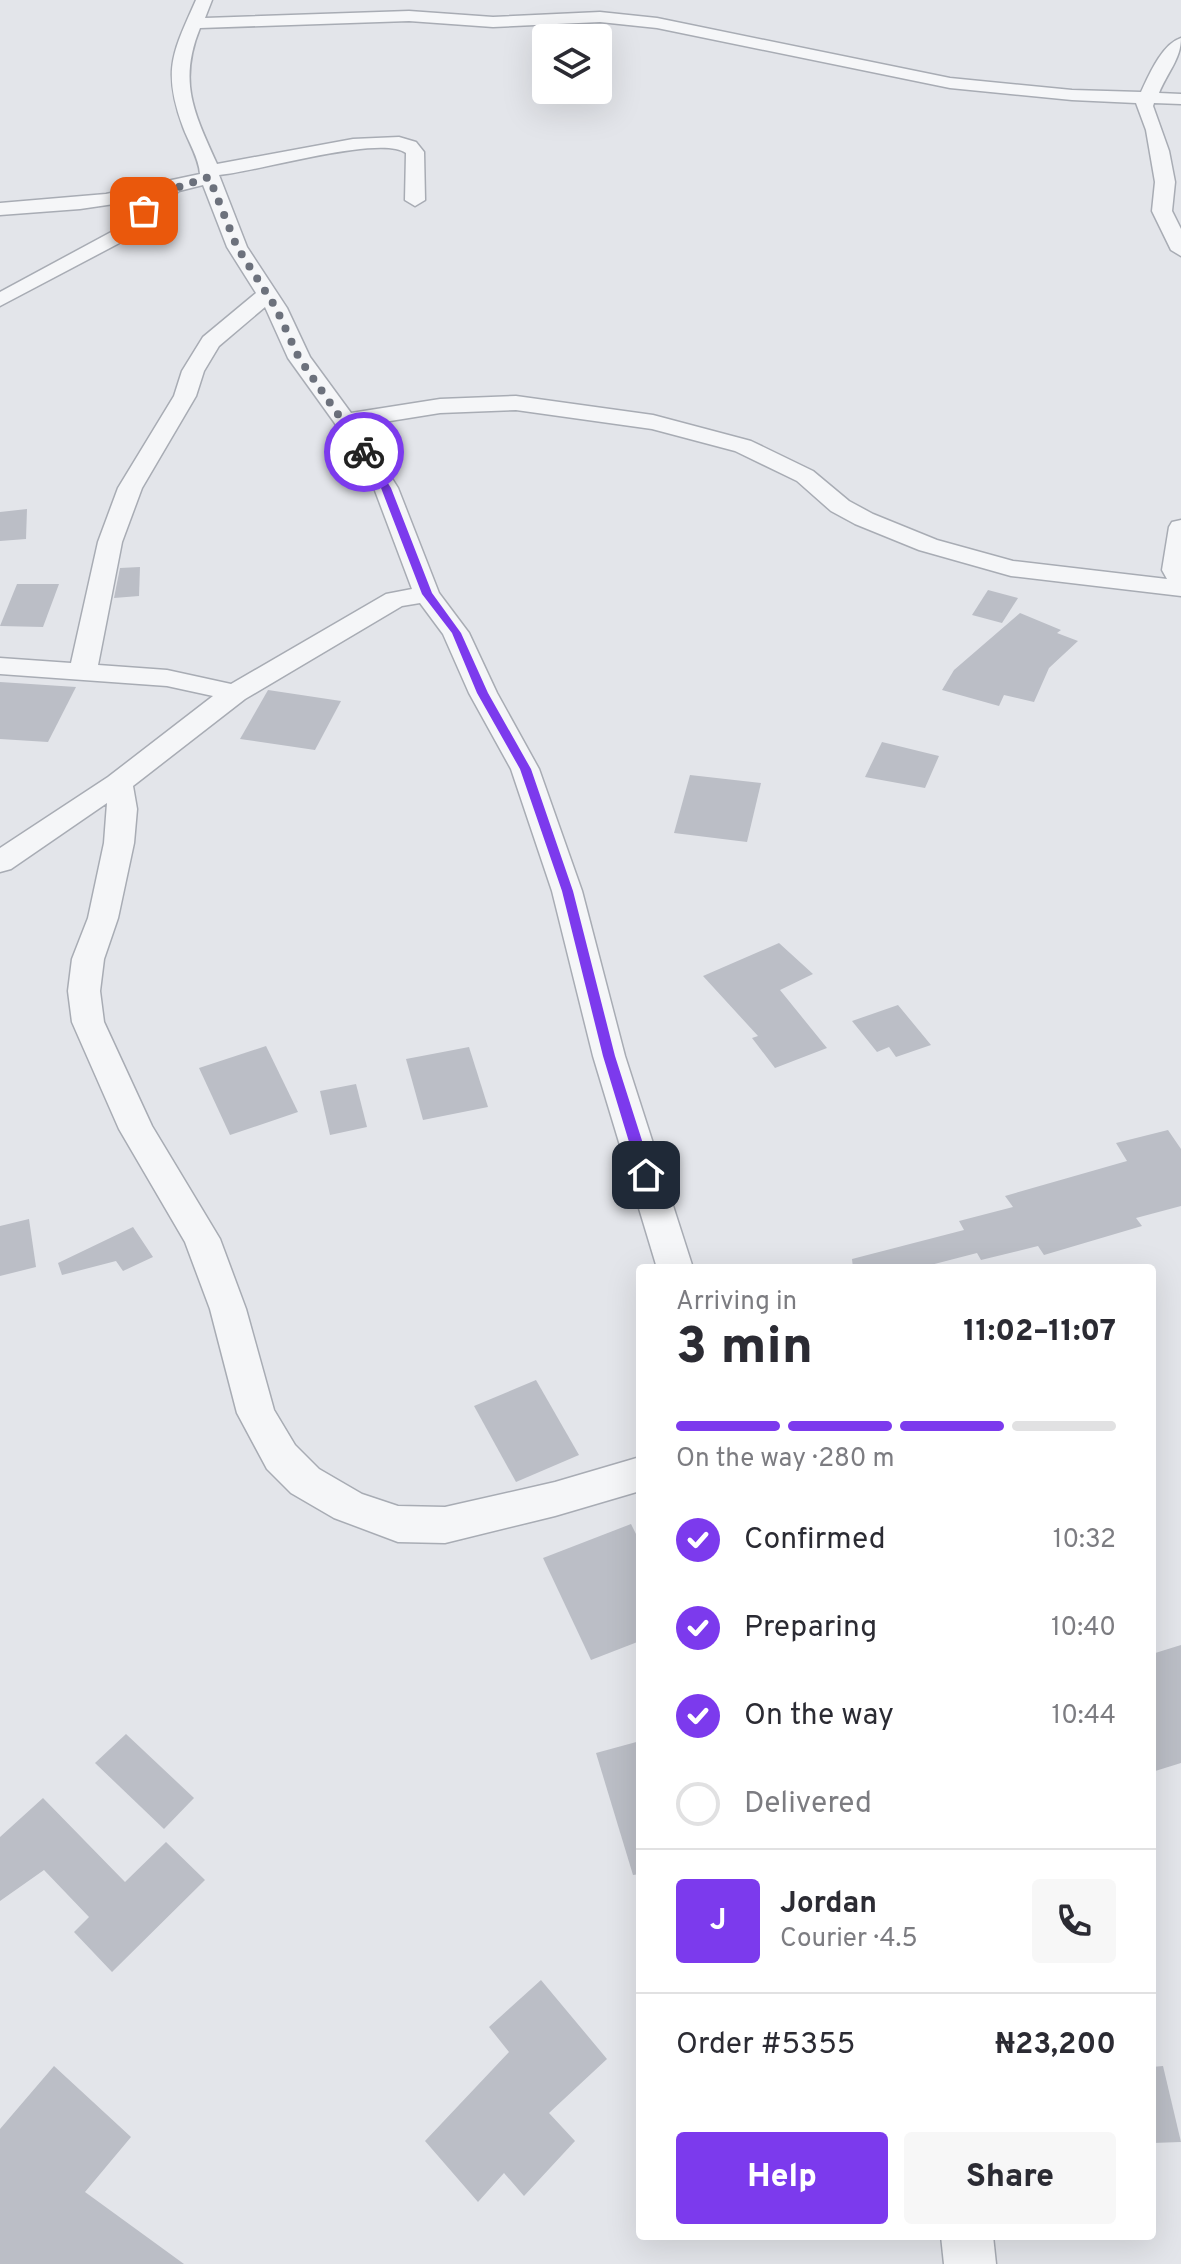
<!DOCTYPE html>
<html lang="en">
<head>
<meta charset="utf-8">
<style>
	body { margin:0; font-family:Overpass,sans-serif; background:#f7f7f7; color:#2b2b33; height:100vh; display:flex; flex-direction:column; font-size:30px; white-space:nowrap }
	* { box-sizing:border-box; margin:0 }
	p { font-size:26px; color:#7c7c81 }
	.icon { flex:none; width:44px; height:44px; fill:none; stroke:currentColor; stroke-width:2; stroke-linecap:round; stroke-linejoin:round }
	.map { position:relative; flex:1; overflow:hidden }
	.drawer { position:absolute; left:636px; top:1264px; width:520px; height:976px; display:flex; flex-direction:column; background:#fff; border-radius:8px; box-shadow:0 8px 32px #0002 }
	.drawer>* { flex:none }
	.fabs { position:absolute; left:532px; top:24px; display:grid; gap:16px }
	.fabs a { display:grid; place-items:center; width:80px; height:80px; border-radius:8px; background:#fff; box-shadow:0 8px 32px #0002; font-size:40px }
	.pin { position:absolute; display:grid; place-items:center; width:68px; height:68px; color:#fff; margin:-34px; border-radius:16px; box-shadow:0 4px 12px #0006 }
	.courier { position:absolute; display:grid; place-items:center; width:80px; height:80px; margin:-40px; border:6px solid #7c3aed; border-radius:50%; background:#fff; color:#222; box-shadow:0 2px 10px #0007 }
	.headline em { font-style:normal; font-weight:800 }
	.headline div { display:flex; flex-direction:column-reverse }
	.headline { display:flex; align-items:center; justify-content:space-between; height:136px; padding:0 40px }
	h1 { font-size:52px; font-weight:800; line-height:60px }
	.bar { display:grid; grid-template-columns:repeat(4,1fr); gap:12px 8px; align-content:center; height:96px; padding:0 40px }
	.bar i { height:10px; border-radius:6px; background:#e1e1e2 }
	.bar .selected { background:#7c3aed }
	.bar p { grid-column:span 4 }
	.line { display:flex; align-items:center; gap:20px; padding:0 40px; border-top:2px solid #e1e1e2 }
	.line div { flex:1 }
	.round { display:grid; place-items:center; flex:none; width:84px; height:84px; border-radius:8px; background:#f7f7f7 }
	ol { padding:0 40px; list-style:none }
	li { display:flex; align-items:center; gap:24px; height:88px }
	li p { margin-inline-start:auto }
	li .icon { padding:8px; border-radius:50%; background:#7c3aed; color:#fff; stroke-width:4 }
	li:last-child { color:#7c7c81 }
	li i { width:44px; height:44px; border:4px solid #e1e1e2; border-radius:50% }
	.cta { display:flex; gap:16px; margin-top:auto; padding:16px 40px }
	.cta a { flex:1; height:92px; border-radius:8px; background:#7c3aed; color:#fff; font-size:32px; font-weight:800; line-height:92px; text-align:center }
	.cta a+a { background:#f7f7f7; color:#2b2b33 }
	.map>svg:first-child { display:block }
</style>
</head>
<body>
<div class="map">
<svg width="1181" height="2264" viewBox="0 0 1181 2264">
	<rect width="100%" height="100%" fill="#e3e5ea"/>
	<!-- building -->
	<g fill="#bbbec6">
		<path d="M27 509 26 539 0 541V512Z"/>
		<path d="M140 567 139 596 114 598 120 568Z"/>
		<path d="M17 584H59L43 627 0 626Z"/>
		<path d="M988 590 1018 598 1002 623 972 615Z"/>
		<path d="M1020 613 1061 630 1057 633 1078 641 1049 668 1034 702 1004 695 999 706 942 690 954 670Z"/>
		<path d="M0 682 76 687 48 742 0 739Z"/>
		<path d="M268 690 341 701 315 750 240 739Z"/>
		<path d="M882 742 939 756 925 788 865 777Z"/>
		<path d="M690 775 761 783 747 842 674 833Z"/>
		<path d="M779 943 813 974 780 990 827 1048 775 1068 752 1038 758 1036 703 976Z"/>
		<path d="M898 1005 931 1045 896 1057 889 1047 877 1052 852 1021Z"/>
		<path d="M266 1046 298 1112 230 1135 199 1068Z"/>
		<path d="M469 1047 488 1107 423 1120 406 1059Z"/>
		<path d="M356 1084 367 1127 330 1135 320 1091Z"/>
		<path d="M1168 1130 1181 1149V1206L1136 1218 1142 1226 1044 1255 1038 1246 981 1260 977 1253 919 1268H853L852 1259 964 1230 959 1221 1013 1207 1005 1196 1127 1161 1116 1143Z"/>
		<path d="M29 1219 36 1267 0 1276V1226Z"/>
		<path d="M133 1227 153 1257 123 1271 116 1261 62 1275 58 1263Z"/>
		<path d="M536 1380 579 1455 516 1482 474 1406Z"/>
		<path d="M631 1524 640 1542V1641L591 1660 543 1558Z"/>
		<path d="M1181 1645V1763L1152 1772V1654Z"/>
		<path d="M126 1734 194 1798 164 1829 95 1763Z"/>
		<path d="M640 1741V1874L633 1875 596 1753Z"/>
		<path d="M43 1798 125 1882 166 1842 205 1880 112 1972 74 1932 89 1917 44 1870 0 1901V1837Z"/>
		<path d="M541 1980 607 2059 549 2113 575 2141 524 2196 504 2173 478 2202 425 2141 509 2052 489 2027Z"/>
		<path d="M54 2066 131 2137 85 2192 184 2264H0V2129Z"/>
		<path d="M1163 2066 1181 2142 1152 2143V2067Z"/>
	</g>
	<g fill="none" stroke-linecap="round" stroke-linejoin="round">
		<defs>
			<g id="minor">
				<path d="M196 0H212L205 18 409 11 493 17 600 12 657 18 950 78 1072 90 1141 92C1149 75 1162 44 1181 38 1181 59 1167 73 1159 93L1181 94V104L1154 103 1153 106 1169 151 1175 182 1172 211 1181 229V256L1171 250 1152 211 1155 182 1146 130 1136 103 1072 100 950 88 657 28 600 22 493 27 409 21 200 28C178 82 194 113 217 164L353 139 399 137 416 142 424 152 425 200 415 206 405 200 406 153C381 134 256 172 219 175L247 247 287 308 310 357 351 413 440 399 516 396 653 415 751 441 813 471 849 501 873 514 937 540 1013 561 1167 579 1162 570 1169 527 1172 522 1181 520V596L1011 576 919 550 855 524 831 511 797 481 735 451 652 429 516 410 440 413 359 426 398 488 439 593 469 633 497 693 539 769 582 891 625 1056 693 1268H657L593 1056 552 891 511 769 469 693 443 634 420 603 402 606 245 699 133 786 137 809 134 843 118 918 104 959 100 991 104 1022 152 1126 220 1239 246 1309 274 1410 295 1445 319 1469 362 1494 398 1506 445 1507 555 1482 640 1457V1491L555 1516 445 1543 398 1542 334 1518 291 1493 267 1469 237 1413 210 1309 185 1242 119 1129 72 1022 68 991 72 959 88 918 104 843 107 803 11 869 0 872V848L108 777 213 696 167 686 0 674V658L71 663 98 542 118 488 174 396 182 371 203 337 256 293 227 247 203 185 179 191 127 239 0 306V292L113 231 148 199 80 209 0 215V203L106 194 200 174C199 158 188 141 183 127 162 70 173 52 196 0ZM265 307 288 358 334 422 374 488 412 589 386 594 231 684 167 670 98 665 122 542 142 488 196 396 204 371 219 346Z"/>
				<path d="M941 2236H993L996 2264H944Z"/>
			</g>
		</defs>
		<!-- minor casing -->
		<use href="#minor" stroke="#a8acb4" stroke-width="3"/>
		<!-- minor -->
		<use href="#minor" fill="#f5f6f8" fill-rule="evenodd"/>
	</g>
	<!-- route -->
	<path fill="#7c3aed" d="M361 450H367L391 488 432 593 461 633 488 693 531 769 573 891 615 1056 653 1175 651 1179 646 1180 639 1175 603 1056 562 891 520 769 477 693 452 633 422 594 381 488Z"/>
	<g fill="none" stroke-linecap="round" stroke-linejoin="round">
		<!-- done -->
		<path stroke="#6c717c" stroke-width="8" stroke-dasharray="0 14.4" d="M144 211 173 189 209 177 237 247 276 308 299 358 364 452"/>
	</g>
</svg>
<div class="fabs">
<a><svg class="icon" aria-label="layers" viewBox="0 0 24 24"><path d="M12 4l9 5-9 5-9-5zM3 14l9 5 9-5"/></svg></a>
</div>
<div class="pin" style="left:144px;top:211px;background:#ea580c"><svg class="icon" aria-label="bag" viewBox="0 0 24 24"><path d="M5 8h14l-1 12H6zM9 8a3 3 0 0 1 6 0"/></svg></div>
<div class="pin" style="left:646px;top:1175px;background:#1f2937"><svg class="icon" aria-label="home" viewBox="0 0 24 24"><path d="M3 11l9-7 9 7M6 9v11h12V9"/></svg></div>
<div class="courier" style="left:364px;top:452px"><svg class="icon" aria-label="bike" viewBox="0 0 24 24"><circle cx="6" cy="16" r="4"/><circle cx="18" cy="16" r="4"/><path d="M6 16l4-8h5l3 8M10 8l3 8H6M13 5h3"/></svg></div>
<section class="drawer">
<div class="headline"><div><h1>3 min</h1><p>Arriving in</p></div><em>11:02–11:07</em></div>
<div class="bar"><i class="selected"></i><i class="selected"></i><i class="selected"></i><i></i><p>On the way · 280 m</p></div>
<ol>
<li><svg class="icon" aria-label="check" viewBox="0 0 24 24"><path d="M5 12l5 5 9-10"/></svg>Confirmed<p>10:32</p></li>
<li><svg class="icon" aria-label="check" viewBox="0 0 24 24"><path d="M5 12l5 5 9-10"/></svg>Preparing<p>10:40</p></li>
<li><svg class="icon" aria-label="check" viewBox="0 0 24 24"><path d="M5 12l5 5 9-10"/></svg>On the way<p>10:44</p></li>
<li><i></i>Delivered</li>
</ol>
<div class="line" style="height:144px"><b class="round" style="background:#7c3aed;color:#fff">J</b><div><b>Jordan</b><p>Courier · 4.5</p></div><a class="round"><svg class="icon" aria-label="phone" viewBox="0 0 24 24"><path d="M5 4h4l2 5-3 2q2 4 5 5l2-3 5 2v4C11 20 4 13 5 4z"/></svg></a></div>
<div class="line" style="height:104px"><div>Order #5355</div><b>₦23,200</b></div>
<div class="cta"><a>Help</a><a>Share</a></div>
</section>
</div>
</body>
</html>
